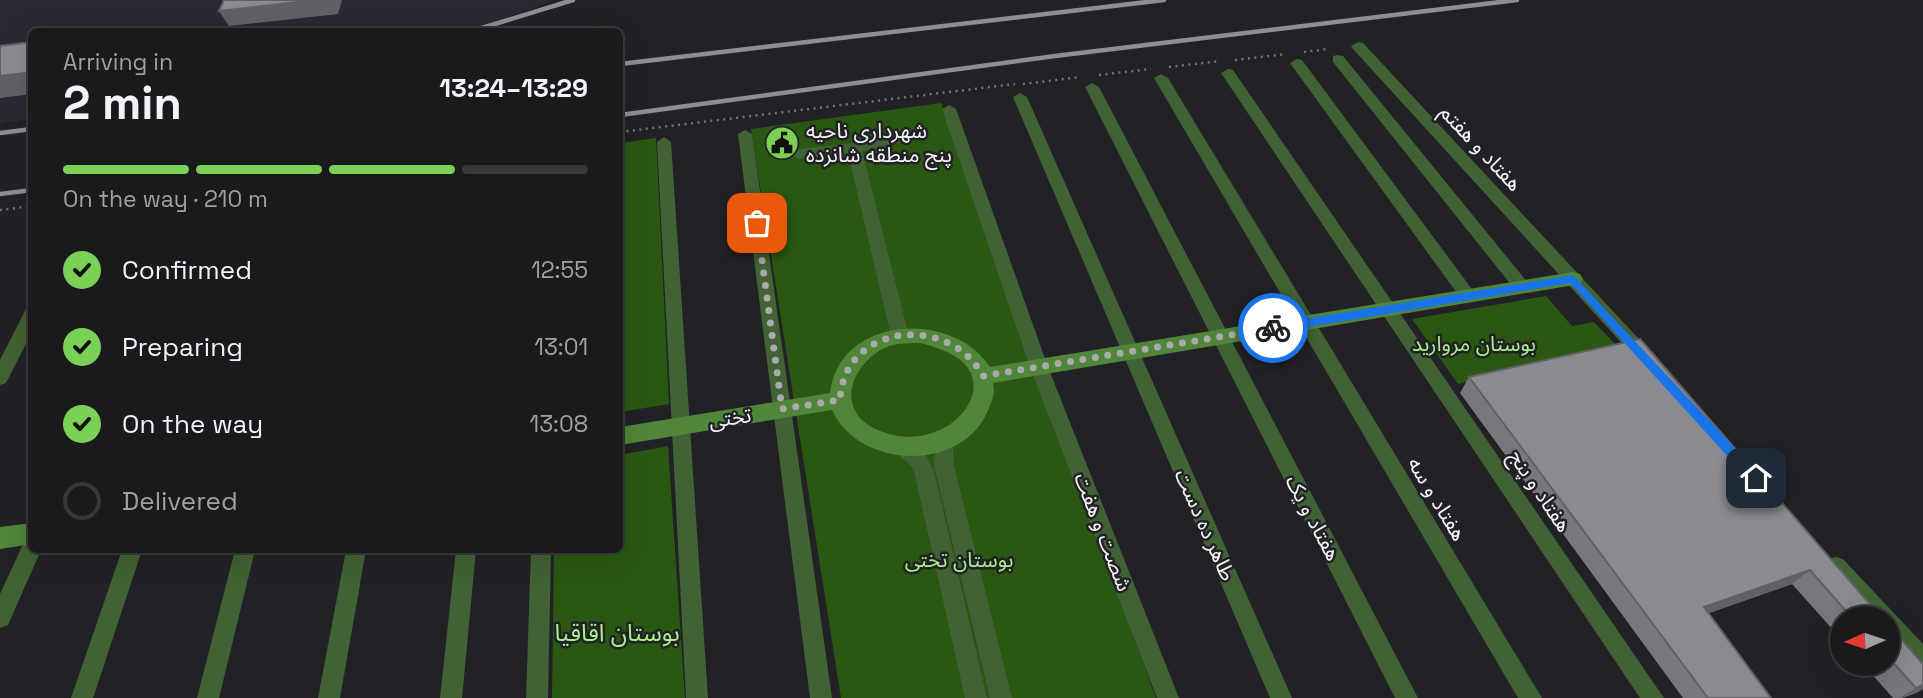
<!DOCTYPE html>
<html lang="en">
<head>
<meta charset="utf-8">
<style>
	body { margin:0; font-family:"Space Grotesk","Noto Sans Arabic",sans-serif; background:#232325; color:#f1f3f6; height:100vh; display:flex; flex-direction:column; font-size:26px; white-space:nowrap }
	* { box-sizing:border-box; margin:0 }
	p { font-size:23px; color:#9fa1a3 }
	.icon { flex:none; width:38px; height:38px; fill:none; stroke:currentColor; stroke-width:2; stroke-linecap:round; stroke-linejoin:round }
	.map { position:relative; flex:1; overflow:hidden }
	.panel { position:absolute; left:28px; top:28px; width:595px; height:525px; display:flex; flex-direction:column; background:#1a1a1c; border-radius:10px; box-shadow:0 7px 28px #0002,0 0 0 2px #38383b }
	.panel>* { flex:none }
	.needle { width:46px; rotate:267deg }
	.controls { position:absolute; left:1830px; top:606px; display:grid; gap:14px }
	.controls a { display:grid; place-items:center; width:70px; height:70px; border-radius:50%; background:#1a1a1c; box-shadow:0 7px 28px #0002,0 0 0 2px #38383b; font-size:35px }
	.pin { position:absolute; display:grid; place-items:center; width:60px; height:60px; color:#fff; margin:-30px; border-radius:14px; box-shadow:0 4px 10px #0006 }
	.courier { position:absolute; display:grid; place-items:center; width:70px; height:70px; margin:-35px; border:5px solid #1a73e8; border-radius:50%; background:#fff; color:#222; box-shadow:0 2px 9px #0007 }
	.summary em { font-style:normal; font-weight:700 }
	.summary div { display:flex; flex-direction:column-reverse }
	.summary { display:flex; align-items:center; justify-content:space-between; height:119px; padding:0 35px }
	h1 { font-size:46px; font-weight:700; line-height:52px }
	.bar { display:grid; grid-template-columns:repeat(4,1fr); gap:10px 7px; align-content:center; height:84px; padding:0 35px }
	.bar i { height:9px; border-radius:5px; background:#38383b }
	.bar .selected { background:#7bd155 }
	.bar p { grid-column:span 4 }
	ol { padding:0 35px; list-style:none }
	li { display:flex; align-items:center; gap:21px; height:77px }
	li p { margin-inline-start:auto }
	li .icon { padding:7px; border-radius:50%; background:#7bd155; color:#111; stroke-width:4 }
	li:last-child { color:#9fa1a3 }
	li i { width:38px; height:38px; border:4px solid #38383b; border-radius:50% }
	.map>svg:first-child { display:block }
</style>
</head>
<body>
<div class="map">
<svg width="1923" height="698" viewBox="0 0 1923 698">
	<rect width="100%" height="100%" fill="#222226"/>
	<!-- built -->
	<path fill="#292933" d="M0 0H554L472 31 32 32 31 119 0 123Z"/>
	<!-- green -->
	<g fill="#2a5812">
		<path d="M941 103 1156 698H841L751 129Z"/>
		<path d="M656 138 669 404 620 412V143Z"/>
		<path d="M1546 296 1572 326 1594 322 1617 346 1458 384 1412 319Z"/>
		<path d="M668 446 685 698H552L554 550H620V455Z"/>
	</g>
	<g fill="none" stroke-linecap="round" stroke-linejoin="round">
		<!-- path -->
		<g stroke="#747477" stroke-width="2.5" stroke-dasharray="2 4.5" stroke-linecap="butt">
			<path d="M1304 52 1328 49"/>
			<path d="M1235 60 1286 54"/>
			<path d="M1169 67 1220 61"/>
			<path d="M1099 75 1151 69"/>
			<path d="M1023 84 1081 77"/>
			<path d="M620 132 1015 84"/>
			<path d="M0 210 32 206"/>
		</g>
		<!-- street -->
		<g fill="#416234" fill-rule="evenodd">
			<path d="M1358 42 1363 43 1651 352 1654 357 1651 362H1639L1353 49 1351 46Z"/>
			<path d="M1338 55 1343 56 1528 283 1530 287 1528 291H1516L1333 62V56Z"/>
			<path d="M1297 59 1302 60 1474 292 1476 296 1474 300H1462L1290 63Z"/>
			<path d="M1228 69 1233 70 1664 698H1640L1221 73Z"/>
			<path d="M1161 74 1168 78 1542 698H1518L1154 78Z"/>
			<path d="M1092 83 1099 87 1418 698H1395L1085 87Z"/>
			<path d="M1020 93 1027 97 1292 698H1270L1013 97Z"/>
			<path d="M949 105 956 109 1048 367 1179 698H1157L1030 367 942 109Z"/>
			<path d="M745 130 752 134 832 698H810L738 134Z"/>
			<path d="M909 133 916 137 914 140 862 151 909 336 906 341H894L891 336 848 153 799 159 792 154 799 149 854 143Z"/>
			<path d="M664 137 671 142 708 698H686L657 142Z"/>
			<path d="M32 307V332L6 383 0 385V360L26 309Z"/>
			<path d="M948 432 955 435 957 440 953 451 954 466 1012 698H990L934 466C934 454 936 445 941 435Z"/>
			<path d="M902 440 924 451 934 471 987 698H965L914 471C909 460 898 458 893 448L895 443Z"/>
			<path d="M32 537V550H41L8 625 0 628V594L25 540Z"/>
			<path d="M122 550H142L93 698H71Z"/>
			<path d="M235 550H255L219 698H197Z"/>
			<path d="M346 550H366L340 698H318Z"/>
			<path d="M456 550H476L462 698H440Z"/>
			<path d="M531 550H551L548 698H526Z"/>
			<path d="M1836 557 1843 559 1923 644V670L1915 667 1888 638V618H1870L1829 573 1826 566 1829 559Z"/>
		</g>
		<!-- secondary -->
		<g fill="#508639" fill-rule="evenodd">
			<path d="M1573 272 1580 274 1583 279 1580 284 993 383C995 393 993 399 989 408 965 473 859 470 832 410L620 445V427L830 393C839 316 952 309 990 367ZM921 343C931 346 942 349 951 354 1008 384 947 456 883 432 872 428 863 423 857 414 840 389 864 355 889 346 899 343 911 343 921 343Z"/>
			<path d="M32 523V544L0 549V527Z"/>
		</g>
		<!-- rail -->
		<g stroke="#8e8e92" stroke-width="4.5">
			<path d="M469 32 573 0"/>
			<path d="M620 64 1164 0"/>
			<path d="M620 115 1055 56 1517 0"/>
			<path d="M0 133 32 129"/>
			<path d="M0 194 32 190"/>
		</g>
	</g>
	<!-- wall -->
	<g fill="#77787c">
		<path d="M1640 339 1882 618H1843V641L1792 584 1709 613 1771 698H1683L1460 393 1469 377Z"/>
		<path d="M1888 624 1923 664V689L1916 693 1902 698H1893L1862 663H1888Z"/>
	</g>
	<!-- shaded-wall -->
	<g fill="#616165">
		<path d="M314 0H342L338 14 229 26 219 11Z"/>
		<path d="M32 72V94L0 98V76Z"/>
		<path d="M1810 570 1792 584 1689 620 1704 607Z"/>
		<path d="M1923 685V689L1916 693 1899 698 1916 688Z"/>
	</g>
	<!-- building -->
	<g fill="#8a8b90" stroke="#616165" stroke-width="2">
		<path d="M224 0H314L219 11Z"/>
		<path d="M32 42V72L0 76V46Z"/>
		<path d="M1640 339 1882 618H1852L1810 570 1704 607 1771 698H1708L1469 377Z"/>
		<path d="M1888 624 1923 664V685L1916 688 1888 657Z"/>
	</g>
	<!-- route -->
	<path fill="#1a73e8" d="M1573 275 1760 475V482H1751L1570 283 1273 333 1267 328 1273 324Z"/>
	<g fill="none" stroke-linecap="round" stroke-linejoin="round">
		<!-- done -->
		<path stroke="#aaaaae" stroke-width="7" stroke-dasharray="0 12.6" d="M757 223 782 409 840 400C844 323 949 313 983 376L1273 328"/>
	</g>
	<!-- icons -->
	<defs>
		<symbol id="civic-disc" viewBox="-11 -11 22 22"><circle r="9.5" fill="#7bd155" stroke="#222226"/><path d="M-.6-6.5H3V-4.5H.6V-3L4-1V1h2V6H-6V1h2V-1L-.6-3ZM-1.2 2.5V6h2.4V2.5Z" fill="#111"/></symbol>
	</defs>
	<g fill-rule="evenodd">
		<use href="#civic-disc" x="763" y="124" width="38" height="38"/>
	</g>
	<g text-anchor="middle" stroke-width="5" stroke-linejoin="round" paint-order="stroke">
		<!-- poi labels -->
		<g font-size="21" fill="#f4f4f7" stroke="#222226" text-anchor="start">
			<text x="806" y="138">شهرداری ناحیه<tspan x="806" dy="24">پنج منطقه شانزده</tspan></text>
		</g>
		<!-- street labels -->
		<g font-size="21" fill="#f4f4f7" stroke="#222226">
			<text transform="translate(1481 148) rotate(47)" y="7">هفتاد و هفتم</text>
			<text transform="translate(730 418) rotate(-9)" y="7">تختی</text>
			<text transform="translate(1540 491) rotate(56)" y="7">هفتاد و پنج</text>
			<text transform="translate(1437 499) rotate(59)" y="7">هفتاد و سه</text>
			<text transform="translate(1313 518) rotate(62)" y="7">هفتاد و یک</text>
			<text transform="translate(1205 525) rotate(66)" y="7">طاهر ده دست</text>
			<text transform="translate(1103 532) rotate(69)" y="7">شصت و هفت</text>
		</g>
		<!-- park labels -->
		<g font-size="21" fill="#a8f08b" stroke="#222226">
			<text x="1474" y="351">بوستان مروارید</text>
			<text x="959" y="567">بوستان تختی</text>
		</g>
		<!-- near-park labels -->
		<g font-size="24" fill="#a8f08b" stroke="#222226">
			<text x="617" y="641">بوستان اقاقیا</text>
		</g>
	</g>
</svg>
<div class="controls">
<a><svg class="needle" viewBox="-14 -14 28 28"><path d="M0-13l5 13h-10z" fill="#e53935"/><path d="M0 13l5-13h-10z" fill="#9fa1a3"/></svg></a>
</div>
<div class="pin" style="left:757px;top:223px;background:#ea580c"><svg class="icon" aria-label="bag" viewBox="0 0 24 24"><path d="M5 8h14l-1 12H6zM9 8a3 3 0 0 1 6 0"/></svg></div>
<div class="pin" style="left:1756px;top:478px;background:#1f2937"><svg class="icon" aria-label="home" viewBox="0 0 24 24"><path d="M3 11l9-7 9 7M6 9v11h12V9"/></svg></div>
<div class="courier" style="left:1273px;top:328px"><svg class="icon" aria-label="bike" viewBox="0 0 24 24"><circle cx="6" cy="16" r="4"/><circle cx="18" cy="16" r="4"/><path d="M6 16l4-8h5l3 8M10 8l3 8H6M13 5h3"/></svg></div>
<section class="panel">
<div class="summary"><div><h1>2 min</h1><p>Arriving in</p></div><em>13:24–13:29</em></div>
<div class="bar"><i class="selected"></i><i class="selected"></i><i class="selected"></i><i></i><p>On the way · 210 m</p></div>
<ol>
<li><svg class="icon" aria-label="check" viewBox="0 0 24 24"><path d="M5 12l5 5 9-10"/></svg>Confirmed<p>12:55</p></li>
<li><svg class="icon" aria-label="check" viewBox="0 0 24 24"><path d="M5 12l5 5 9-10"/></svg>Preparing<p>13:01</p></li>
<li><svg class="icon" aria-label="check" viewBox="0 0 24 24"><path d="M5 12l5 5 9-10"/></svg>On the way<p>13:08</p></li>
<li><i></i>Delivered</li>
</ol>
</section>
</div>
</body>
</html>
